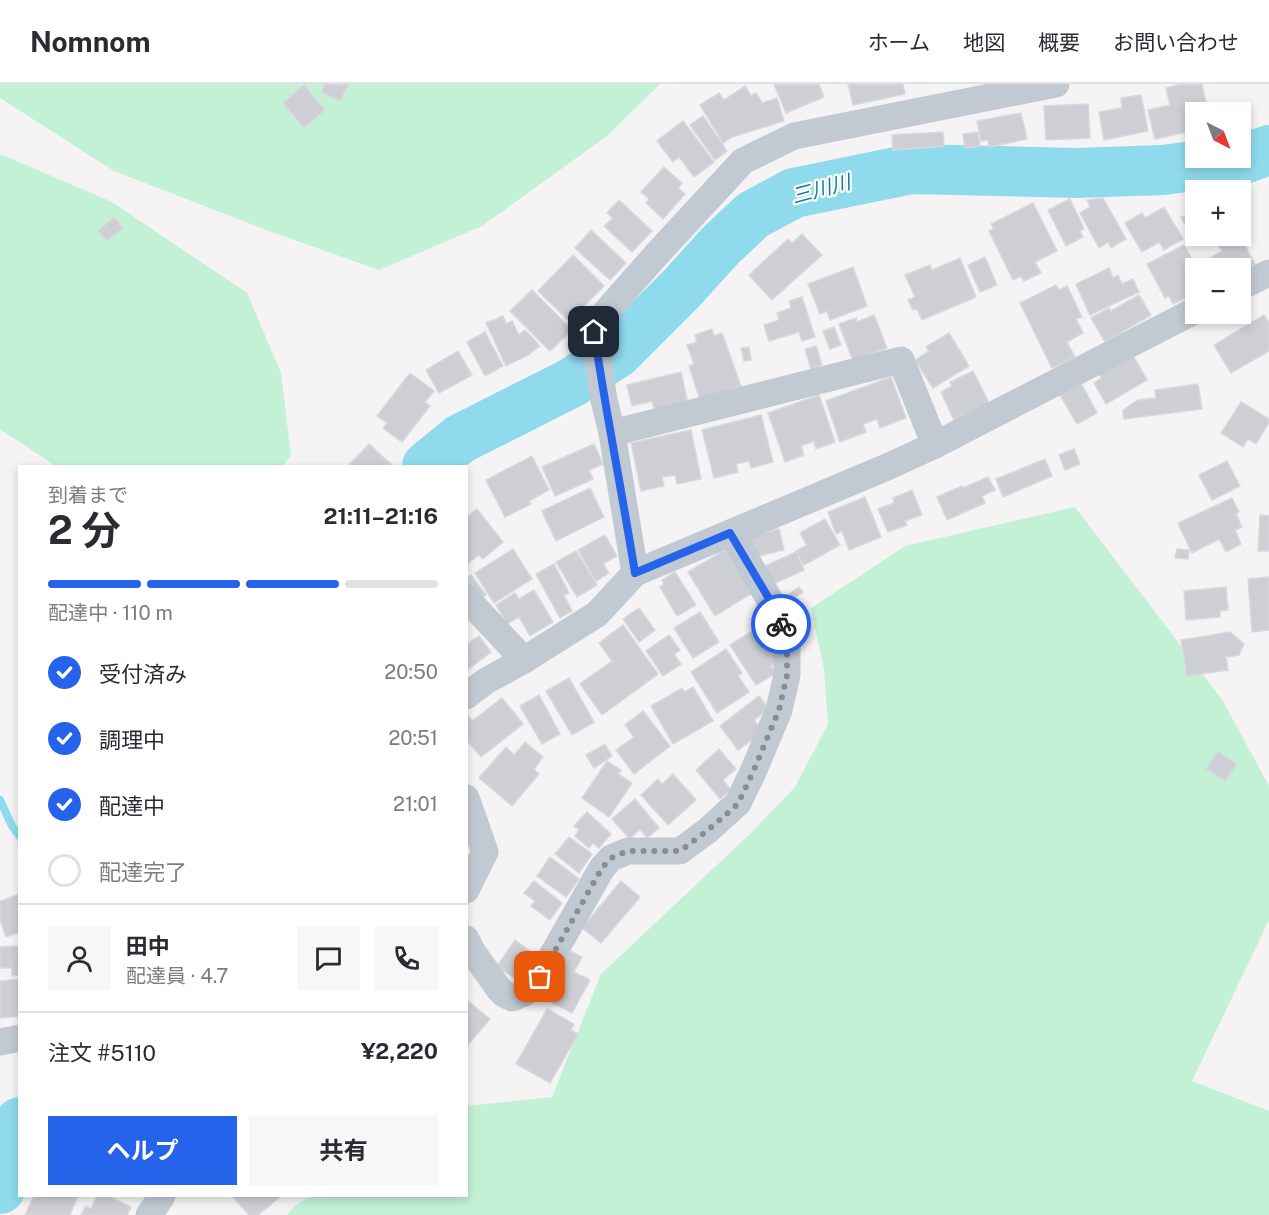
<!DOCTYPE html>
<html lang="ja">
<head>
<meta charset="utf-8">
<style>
	body { margin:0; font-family:"Public Sans","Noto Sans JP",sans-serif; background:#f7f7f7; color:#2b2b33; height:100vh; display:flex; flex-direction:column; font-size:22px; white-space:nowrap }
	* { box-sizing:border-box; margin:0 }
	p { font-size:20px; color:#7c7c81 }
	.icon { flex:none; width:33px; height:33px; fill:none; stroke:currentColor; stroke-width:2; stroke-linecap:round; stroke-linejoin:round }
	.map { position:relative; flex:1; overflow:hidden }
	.sheet { position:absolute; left:18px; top:381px; width:450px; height:732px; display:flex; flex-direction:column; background:#fff; border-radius:0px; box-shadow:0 3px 9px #0003 }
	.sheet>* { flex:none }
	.needle { width:39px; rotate:138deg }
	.controls { position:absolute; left:1185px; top:18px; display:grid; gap:12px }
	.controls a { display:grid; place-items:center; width:66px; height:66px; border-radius:0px; background:#fff; box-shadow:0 3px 9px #0003; font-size:30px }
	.pin { position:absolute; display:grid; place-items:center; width:51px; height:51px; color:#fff; margin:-26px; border-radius:12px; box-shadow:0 3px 9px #0006 }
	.courier { position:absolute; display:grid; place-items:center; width:60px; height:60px; margin:-30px; border:4px solid #2563eb; border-radius:50%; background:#fff; color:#222; box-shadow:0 2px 8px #0007 }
	.summary em { font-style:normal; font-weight:700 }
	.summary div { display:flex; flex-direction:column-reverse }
	.summary { display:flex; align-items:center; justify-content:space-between; height:102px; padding:0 30px }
	h1 { font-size:39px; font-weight:700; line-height:45px }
	.bar { display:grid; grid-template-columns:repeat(4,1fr); gap:9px 6px; align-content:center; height:72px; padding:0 30px }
	.bar i { height:8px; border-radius:4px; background:#e1e1e2 }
	.bar .on { background:#2563eb }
	.bar p { grid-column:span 4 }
	.line { display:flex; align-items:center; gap:15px; padding:0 30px; border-top:2px solid #e1e1e2 }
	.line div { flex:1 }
	.round { display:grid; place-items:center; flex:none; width:63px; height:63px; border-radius:0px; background:#f7f7f7 }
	ol { padding:0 30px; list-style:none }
	li { display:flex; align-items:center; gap:18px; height:66px }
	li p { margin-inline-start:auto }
	li .icon { padding:6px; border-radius:50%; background:#2563eb; color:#fff; stroke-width:4 }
	li:last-child { color:#7c7c81 }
	li i { width:33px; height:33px; border:3px solid #e1e1e2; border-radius:50% }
	.cta { display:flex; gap:12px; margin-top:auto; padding:12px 30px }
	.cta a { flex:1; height:69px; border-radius:0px; background:#2563eb; color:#fff; font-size:24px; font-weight:700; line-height:69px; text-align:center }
	.cta a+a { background:#f7f7f7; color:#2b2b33 }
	header { display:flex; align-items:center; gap:36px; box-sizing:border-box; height:84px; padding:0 30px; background:#fff; border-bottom:2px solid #e1e1e2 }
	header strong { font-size:28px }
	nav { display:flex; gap:33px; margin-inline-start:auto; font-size:21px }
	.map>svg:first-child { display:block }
</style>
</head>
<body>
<header>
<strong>Nomnom</strong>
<nav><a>ホーム</a><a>地図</a><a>概要</a><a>お問い合わせ</a></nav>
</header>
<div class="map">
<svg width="1269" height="1131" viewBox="0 0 1269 1131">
	<rect width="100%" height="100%" fill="#f5f3f3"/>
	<!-- green -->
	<g fill="#c3f1d5">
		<path d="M0 0H660L607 52 482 142 379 186 269 147 114 87 0 14Z"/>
		<path d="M0 70 112 118 247 209 281 289 291 372 282 382H56L0 345Z"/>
		<path d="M1075 423 1223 617 1269 702V836L1192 997 1269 1027V1131H287L293 1123 311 1112H466L467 1022 552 1013 601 890 751 749 795 703 828 640 824 585 811 524 905 462Z"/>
	</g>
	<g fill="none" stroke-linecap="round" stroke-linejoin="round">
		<!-- stream -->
		<path stroke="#90daee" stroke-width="8" d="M0 716 12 742 20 753"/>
		<!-- river -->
		<g stroke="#90daee" stroke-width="50">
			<path d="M427 382 460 355 571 299 617 269 681 205 721 161 753 131 794 109 911 85 1076 89 1163 86 1244 75 1269 66"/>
			<path d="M0 1105 20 1038"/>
		</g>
	</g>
	<!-- building -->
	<g fill="#cdcfd5" stroke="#d7d9de" stroke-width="1.5">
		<path d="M325 0H349L340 17 321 8Z"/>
		<path d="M774 0H819L824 13 786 29Z"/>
		<path d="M848 0H903L905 10 853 21Z"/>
		<path d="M1181 0H1202L1208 28H1196V46L1155 55 1148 26 1170 21 1166 4Z"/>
		<path d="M304 1 325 26 304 44 283 19Z"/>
		<path d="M745 2 751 12 756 9 762 19 777 14 784 37 732 53 723 59 700 21 719 9 724 16Z"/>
		<path d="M1141 11 1148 47 1104 56 1099 28 1122 24 1121 14Z"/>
		<path d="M1088 20 1090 54 1046 56 1044 22Z"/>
		<path d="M1021 29 1027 55 989 63 988 56 981 57 977 37Z"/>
		<path d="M703 32 727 67 715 76 690 41Z"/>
		<path d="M683 37 714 78 694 93 679 73 673 78 657 57Z"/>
		<path d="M943 48 944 62 893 66 892 51Z"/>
		<path d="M978 48 980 62 965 64 963 50Z"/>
		<path d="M664 83 682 99 678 104 685 110 663 135 646 119 649 115 641 108Z"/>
		<path d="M1103 114 1126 155 1111 164 1108 158 1099 164 1080 129 1090 123 1087 116Z"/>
		<path d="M1070 115 1084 145 1080 147 1083 153 1066 162 1048 126Z"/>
		<path d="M619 116 652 147 632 168 604 142 613 134 607 129Z"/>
		<path d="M1033 119 1057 167 1035 178 1041 189 1024 197 1021 192 1013 196 989 147 994 144 991 140Z"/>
		<path d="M1164 123 1183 155 1164 166 1159 158 1142 168 1125 139 1142 129 1145 134Z"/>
		<path d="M1196 129V152H1201L1194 155 1181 133Z"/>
		<path d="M114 133 123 144 107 157 98 147Z"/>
		<path d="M591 146 626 179 610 196 575 164Z"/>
		<path d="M802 150 822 171 772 216 749 191 788 155 792 159Z"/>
		<path d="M1213 152H1240L1255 180 1240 188V184H1204L1201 179 1222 167Z"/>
		<path d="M1184 161 1197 184H1196V209L1173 220 1169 212 1165 214 1147 180Z"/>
		<path d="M573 171 604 202 569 237 538 207Z"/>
		<path d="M985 173 997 201 980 208 968 181Z"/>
		<path d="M960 174 976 213 922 236 917 225 913 226 908 216 915 213 905 191 930 181 932 186Z"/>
		<path d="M853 183 867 222 830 236 827 227 820 230 808 200Z"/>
		<path d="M1109 184 1113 194 1118 191 1122 200 1133 195 1139 208 1090 231 1076 200Z"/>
		<path d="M1056 201 1059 206 1067 202 1082 233 1076 235 1083 249 1067 258 1075 273 1052 284 1020 219Z"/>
		<path d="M532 206 572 246 550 267 510 227Z"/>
		<path d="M1139 211 1151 231 1105 258 1091 234 1109 224 1111 227Z"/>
		<path d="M802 213 815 253 802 257 799 248 769 257 764 241 779 236 777 229 791 224 789 217Z"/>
		<path d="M874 231 887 264 853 277 839 240 856 234 857 238Z"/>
		<path d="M1264 231 1269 239V267L1231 289 1214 261Z"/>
		<path d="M503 232 506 240 512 237 519 251 525 246 540 262 528 271 506 282 486 239Z"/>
		<path d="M834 243 841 261 830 265 823 247Z"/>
		<path d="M712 245 714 252 722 249 741 302 700 316 689 282 694 280 687 261 697 258 695 251Z"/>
		<path d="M485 248 503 282 485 292 467 258Z"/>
		<path d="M949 249 969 282 933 304 915 276 929 267 926 263Z"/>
		<path d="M816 262 822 281 811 285 805 265Z"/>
		<path d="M749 263 751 276 744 277 741 264Z"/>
		<path d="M458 267 472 291 439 309 426 286Z"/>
		<path d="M1132 270 1147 296 1106 320 1094 299 1101 294 1099 289Z"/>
		<path d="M973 287 989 319 954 336 941 308 952 302 950 298Z"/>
		<path d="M681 288 688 320 655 328 652 317 632 322 627 301Z"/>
		<path d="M410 289 434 307 425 318 430 322 402 358 383 344 387 339 377 332Z"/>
		<path d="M891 293 906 334 880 344 877 335 863 340 866 348 840 358 826 317Z"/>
		<path d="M1081 299 1097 329 1077 340 1060 311Z"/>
		<path d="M1198 300 1202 325 1124 335 1123 326 1138 316 1156 314 1155 306Z"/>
		<path d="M819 311 835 358 816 365 814 357 801 362 804 371 785 378 768 329Z"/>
		<path d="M1241 318 1269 335V338L1256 360 1248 355 1243 363 1221 349Z"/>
		<path d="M761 331 773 378 751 384 749 377 736 380 738 388 714 394 702 346Z"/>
		<path d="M691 346 701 395 677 400 675 391 662 393 664 402 641 407 631 359Z"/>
		<path d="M369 360 392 381 391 382H348Z"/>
		<path d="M594 360 603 380 589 386 593 395 555 412 542 383Z"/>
		<path d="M1074 365 1080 380 1065 386 1059 371Z"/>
		<path d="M532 372 549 406 529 417 531 420 505 433 486 396Z"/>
		<path d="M1045 375 1052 392 1003 413 996 395Z"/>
		<path d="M1227 377 1240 402 1212 416 1199 391Z"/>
		<path d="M988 393 995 406 982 412 985 419 947 436 937 413 962 402 963 404Z"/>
		<path d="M590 404 604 433 556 457 542 427Z"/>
		<path d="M912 406 922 431 905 437 907 441 888 448 878 425 894 419 893 414Z"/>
		<path d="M865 413 881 453 849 466 842 447 836 450 828 428Z"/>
		<path d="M1232 414 1239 428 1236 430 1242 443 1235 446 1241 460 1226 468 1219 455 1192 469 1178 439Z"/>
		<path d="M477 425 503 458 483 475 479 471 466 481V434Z"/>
		<path d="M1260 431 1269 432V467H1258Z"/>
		<path d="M825 435 840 461 804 481 796 467 807 461 800 449Z"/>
		<path d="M779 445 784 466 754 473 749 453Z"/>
		<path d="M605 451 617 472 603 480 609 489 596 497 578 466Z"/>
		<path d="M513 465 532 495 494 519 475 489Z"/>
		<path d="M1177 465 1189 466 1188 475 1175 474Z"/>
		<path d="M725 466 752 509 715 532 688 488Z"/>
		<path d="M576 467 597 501 577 513 556 478Z"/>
		<path d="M796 468 804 486 773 500 765 482Z"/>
		<path d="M554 480 569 509 564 511 572 527 560 534 536 490Z"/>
		<path d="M675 488 696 521 677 532 660 503 664 500 662 496Z"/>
		<path d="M471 491 486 511 478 516 466 501V494Z"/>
		<path d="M1269 493V546L1252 548 1248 495Z"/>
		<path d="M799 503 803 508 788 518 785 513Z"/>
		<path d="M1226 503 1228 526 1220 527V533L1186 536 1184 507Z"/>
		<path d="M534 506 553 538 530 552 519 533 507 540 496 521 515 509 519 515Z"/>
		<path d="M639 524 655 546 639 558 623 535Z"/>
		<path d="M700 528 719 558 693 574 674 544Z"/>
		<path d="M623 541 658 590 602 631 580 600 612 577 599 559Z"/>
		<path d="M752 547 759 559 770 552 776 578 771 582 776 589 756 601 730 561Z"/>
		<path d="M1230 548 1244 560 1239 571 1226 573 1228 586 1187 592 1181 556Z"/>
		<path d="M669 551 680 566 674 570 681 580 663 592 646 567Z"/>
		<path d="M479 552 491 568 466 587V561Z"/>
		<path d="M726 565 742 589 738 592 749 608 717 629 691 588Z"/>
		<path d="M569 594 594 638 572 651 546 607Z"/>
		<path d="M693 603 713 637 673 660 651 622 682 604 685 608Z"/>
		<path d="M539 611 560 650 542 660 520 622Z"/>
		<path d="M759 612 769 625 754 636 763 648 738 666 720 642Z"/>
		<path d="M502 614 523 640 481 673 466 655V634L469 632 472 637Z"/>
		<path d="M643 627 670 662 634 690 616 666 634 653 625 641Z"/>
		<path d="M525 658 543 673 534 685 539 690 512 722 479 694 506 663 514 671Z"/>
		<path d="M605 660 612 672 594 684 586 671Z"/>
		<path d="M719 665 736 685 723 696 731 706 720 715 696 686Z"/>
		<path d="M1218 667 1237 680 1225 697 1206 685Z"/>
		<path d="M607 677 621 686 618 690 632 699 609 733 582 714Z"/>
		<path d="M673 690 696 716 668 741 641 711 658 695 662 700Z"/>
		<path d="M635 715 659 744 647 754 640 745 630 755 612 735Z"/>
		<path d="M587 728 611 750 599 764 593 759 589 764 575 752 579 746 574 742Z"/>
		<path d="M569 753 592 770 579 789 555 770Z"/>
		<path d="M550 773 579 795 566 813 537 792Z"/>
		<path d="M534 797 562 819 550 836 531 822 535 817 524 809Z"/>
		<path d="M621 797 640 813 601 859 582 844Z"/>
		<path d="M20 810V848L6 853 0 836V817Z"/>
		<path d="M515 856 535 871 517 896 497 882Z"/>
		<path d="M20 862V891L12 892V884H0V863Z"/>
		<path d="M565 864 582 873 574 888 590 896 572 929 539 912Z"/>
		<path d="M20 895V932L0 934V897Z"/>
		<path d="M468 917 490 935 466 963V919Z"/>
		<path d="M547 925 574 940 571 946 578 950 550 999 516 980Z"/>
		<path d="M34 1112H78L70 1131H25Z"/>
		<path d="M97 1112H108L131 1123 127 1131H81L86 1122 91 1125Z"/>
		<path d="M234 1112H281L258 1131H249L233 1113Z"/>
	</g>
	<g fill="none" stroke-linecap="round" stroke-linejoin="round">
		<!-- minor -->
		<g stroke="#c1cad2" stroke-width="27">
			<path d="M1240 203 1269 189"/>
			<path d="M612 349 901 276 935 361"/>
			<path d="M635 489 612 349 604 316 594 248 605 229 656 171 743 77 794 52 1056 0"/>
			<path d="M466 514 524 576"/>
			<path d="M466 612 486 597 524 576 597 530 635 489 887 383 935 361 1196 226"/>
			<path d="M466 714 485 768 466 806"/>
			<path d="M466 855 472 867 499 905 504 910 512 914 524 909 540 893 602 784 611 774 628 767H680L707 747 738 719 753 688 779 626 787 591V563L782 542 768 513 731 449"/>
			<path d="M0 958 20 954"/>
			<path d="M149 1131 162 1112"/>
		</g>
	</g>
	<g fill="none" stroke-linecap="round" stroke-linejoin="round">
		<!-- done -->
		<path stroke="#868d94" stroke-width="6" stroke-dasharray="0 10.8" d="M540 893 602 784 611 774 628 767H680L707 747 738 720 753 688 779 626 787 591V563L781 540"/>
		<!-- route -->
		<path stroke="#2563eb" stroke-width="8" d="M594 248C606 329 622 408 635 489L730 449 768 513 781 540"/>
	</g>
	<g text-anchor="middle" stroke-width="4.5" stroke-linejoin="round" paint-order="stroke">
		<!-- water labels -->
		<g font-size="20" font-style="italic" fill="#0c7c9b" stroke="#fff">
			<text transform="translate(821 105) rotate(-15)" y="7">三川川</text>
		</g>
	</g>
</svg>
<div class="controls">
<a><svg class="needle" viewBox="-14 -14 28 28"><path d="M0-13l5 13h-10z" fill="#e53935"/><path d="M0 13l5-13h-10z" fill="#7c7c81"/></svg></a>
<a>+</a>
<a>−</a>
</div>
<div class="pin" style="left:540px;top:893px;background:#ea580c"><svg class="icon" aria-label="bag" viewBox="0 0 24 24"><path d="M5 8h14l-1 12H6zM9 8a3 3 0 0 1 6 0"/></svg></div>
<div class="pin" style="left:594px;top:248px;background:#1f2937"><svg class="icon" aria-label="home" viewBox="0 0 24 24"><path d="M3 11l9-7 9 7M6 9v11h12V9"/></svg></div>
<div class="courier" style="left:781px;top:540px"><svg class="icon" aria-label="bike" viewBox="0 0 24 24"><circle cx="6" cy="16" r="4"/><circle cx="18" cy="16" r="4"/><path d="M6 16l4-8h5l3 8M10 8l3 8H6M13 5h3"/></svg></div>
<section class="sheet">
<div class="summary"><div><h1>2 分</h1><p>到着まで</p></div><em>21:11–21:16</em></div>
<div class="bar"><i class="on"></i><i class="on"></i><i class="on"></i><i></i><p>配達中 · 110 m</p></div>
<ol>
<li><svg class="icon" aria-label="check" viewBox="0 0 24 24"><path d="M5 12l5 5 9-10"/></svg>受付済み<p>20:50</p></li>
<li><svg class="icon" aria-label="check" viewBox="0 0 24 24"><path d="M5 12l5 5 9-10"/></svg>調理中<p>20:51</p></li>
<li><svg class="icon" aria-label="check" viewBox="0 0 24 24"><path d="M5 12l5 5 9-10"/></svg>配達中<p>21:01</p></li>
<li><i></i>配達完了</li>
</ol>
<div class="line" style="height:108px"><a class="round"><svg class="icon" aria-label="person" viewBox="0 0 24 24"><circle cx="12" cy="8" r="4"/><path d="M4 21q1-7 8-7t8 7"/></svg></a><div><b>田中</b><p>配達員 · 4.7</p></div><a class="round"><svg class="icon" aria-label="chat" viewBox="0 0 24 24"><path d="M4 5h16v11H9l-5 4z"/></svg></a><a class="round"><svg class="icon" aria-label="phone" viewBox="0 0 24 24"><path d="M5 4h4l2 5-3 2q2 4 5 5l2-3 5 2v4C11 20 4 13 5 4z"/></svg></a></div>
<div class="line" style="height:78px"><div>注文 #5110</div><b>¥2,220</b></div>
<div class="cta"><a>ヘルプ</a><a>共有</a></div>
</section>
</div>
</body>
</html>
